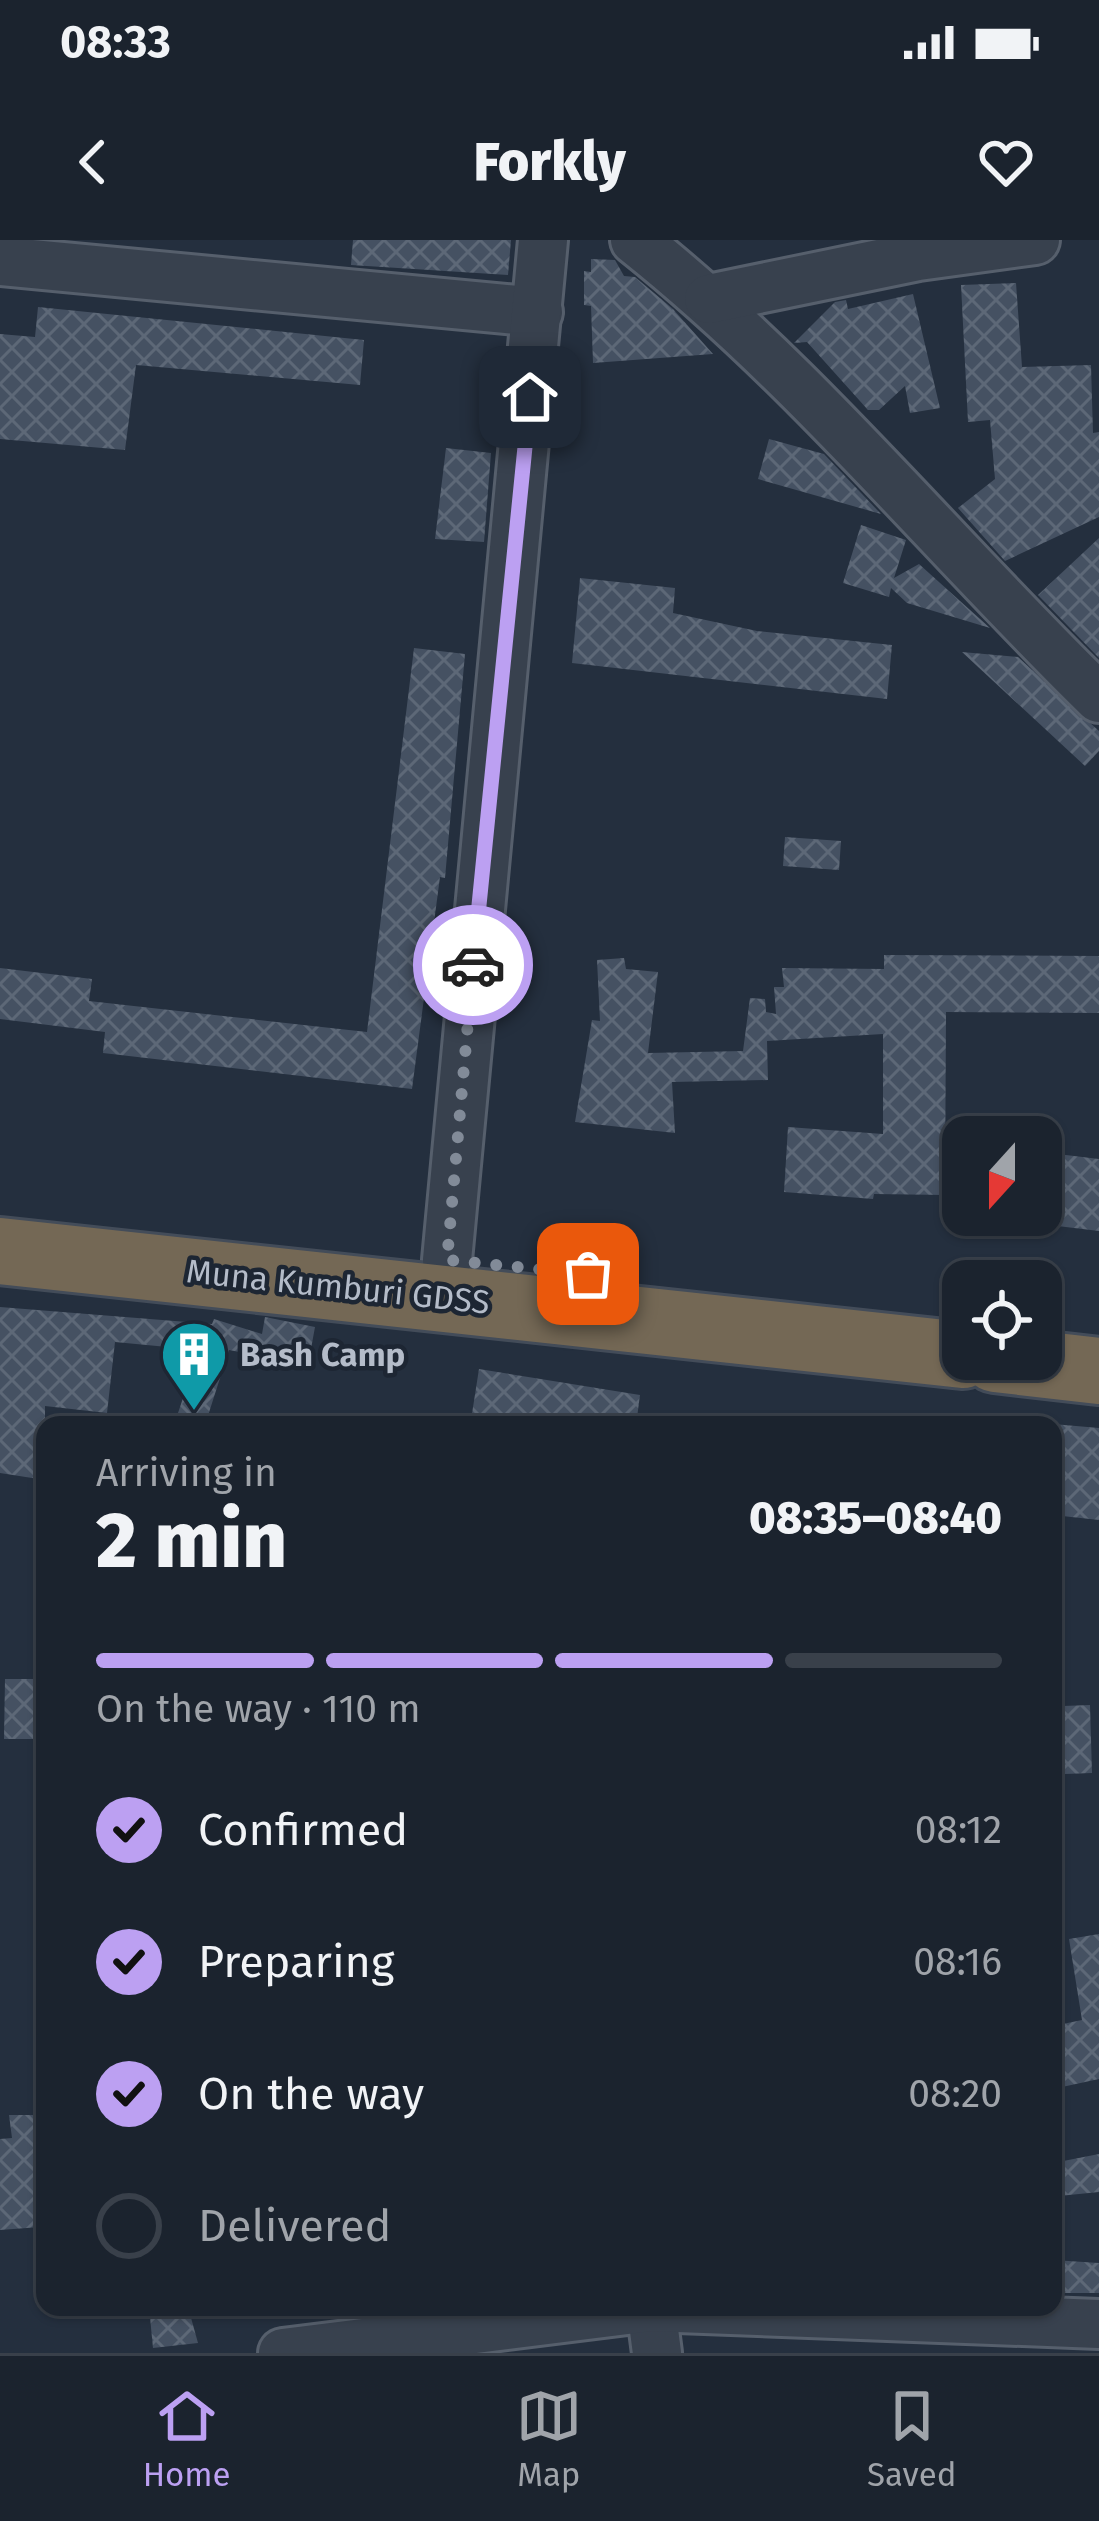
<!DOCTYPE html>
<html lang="en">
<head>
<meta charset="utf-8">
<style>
	body { margin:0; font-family:"Fira Sans",sans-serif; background:#282f3a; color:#f1f3f6; height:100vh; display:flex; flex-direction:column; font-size:45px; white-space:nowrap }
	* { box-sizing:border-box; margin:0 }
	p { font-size:39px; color:#a0a4aa }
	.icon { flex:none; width:66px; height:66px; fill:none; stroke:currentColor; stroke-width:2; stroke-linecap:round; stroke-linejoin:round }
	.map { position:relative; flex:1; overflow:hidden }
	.panel { position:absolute; left:36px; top:1176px; width:1026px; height:900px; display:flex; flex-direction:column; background:#1b232e; border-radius:24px; box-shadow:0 3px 9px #0004,0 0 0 3px #39404a }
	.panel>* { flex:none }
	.needle { width:78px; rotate:201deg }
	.controls { position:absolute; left:942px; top:876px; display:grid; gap:24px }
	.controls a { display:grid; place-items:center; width:120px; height:120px; border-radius:24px; background:#1b232e; box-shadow:0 3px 9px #0004,0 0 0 3px #39404a; font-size:60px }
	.pin { position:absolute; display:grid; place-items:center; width:102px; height:102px; color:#fff; margin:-51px; border-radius:24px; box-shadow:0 6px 18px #0006 }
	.courier { position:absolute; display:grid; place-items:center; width:120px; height:120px; margin:-60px; border:9px solid #bca0f2; border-radius:50%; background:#fff; color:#222; box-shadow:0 3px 15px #0007 }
	.overview em { font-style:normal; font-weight:800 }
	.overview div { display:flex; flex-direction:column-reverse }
	.overview { display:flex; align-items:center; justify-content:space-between; height:204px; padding:0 60px }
	h1 { font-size:78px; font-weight:800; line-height:90px }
	.bar { display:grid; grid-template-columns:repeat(4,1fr); gap:18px 12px; align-content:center; height:144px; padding:0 60px }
	.bar i { height:15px; border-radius:9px; background:#39404a }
	.bar .current { background:#bca0f2 }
	.bar p { grid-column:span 4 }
	ol { padding:0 60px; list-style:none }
	li { display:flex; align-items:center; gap:36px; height:132px }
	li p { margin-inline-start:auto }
	li .icon { padding:12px; border-radius:50%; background:#bca0f2; color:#111; stroke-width:4 }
	li:last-child { color:#a0a4aa }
	li i { width:66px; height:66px; border:6px solid #39404a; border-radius:50% }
	.status { display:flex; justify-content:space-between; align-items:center; height:84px; padding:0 60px; background:#1b232e; direction:ltr }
	.status svg { height:33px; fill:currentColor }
	header { display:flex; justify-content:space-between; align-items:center; height:156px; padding:0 60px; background:#1b232e; font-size:54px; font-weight:800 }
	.dock { display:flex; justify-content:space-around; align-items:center; height:168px; border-top:3px solid #39404a; background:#1b232e; font-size:33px; color:#a0a4aa }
	.dock a { display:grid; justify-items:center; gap:6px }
	.dock .current { color:#bca0f2 }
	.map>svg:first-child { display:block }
</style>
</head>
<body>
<div class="status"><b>08:33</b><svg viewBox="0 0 49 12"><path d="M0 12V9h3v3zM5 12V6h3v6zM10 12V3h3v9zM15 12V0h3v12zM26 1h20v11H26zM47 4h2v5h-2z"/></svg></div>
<header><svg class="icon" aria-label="back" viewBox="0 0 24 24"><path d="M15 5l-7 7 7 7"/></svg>Forkly<svg class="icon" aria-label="heart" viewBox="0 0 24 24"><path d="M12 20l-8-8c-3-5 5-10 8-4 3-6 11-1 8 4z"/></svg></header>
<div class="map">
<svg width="1099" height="2113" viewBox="0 0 1099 2113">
	<defs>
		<pattern id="building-cross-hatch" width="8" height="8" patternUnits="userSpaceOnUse" patternTransform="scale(3)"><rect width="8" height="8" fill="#455162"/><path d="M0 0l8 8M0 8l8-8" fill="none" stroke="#5d6877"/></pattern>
	</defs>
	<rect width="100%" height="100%" fill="#242f3e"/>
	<!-- building -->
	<g fill="url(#building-cross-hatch)">
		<path d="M353 0H511L508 35 351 25Z"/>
		<path d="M591 19 615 20 624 36 635 37 673 69 713 114 593 123 591 66 584 65V31L591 32Z"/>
		<path d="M1016 43 1022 127 1091 125 1093 193 1099 192V277L1005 321 958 268 995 239 990 180 968 182 961 45Z"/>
		<path d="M913 54 940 168 910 173 905 146 879 170H868L807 102 794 103 835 62 846 60 848 69Z"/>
		<path d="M38 67 364 100 360 145 136 125 125 210 0 199V94L35 97Z"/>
		<path d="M769 199 824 214 881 274 758 239Z"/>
		<path d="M446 208 491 213 484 302 435 299Z"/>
		<path d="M861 285 906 300 894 338 919 324 990 388 907 363 891 348 889 357 843 343Z"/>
		<path d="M1099 298V418L1038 355Z"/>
		<path d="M580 338 675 348 673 373 757 391 892 405 887 459 572 423Z"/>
		<path d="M414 408 465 414 445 638 440 637 412 849 103 813 105 792 0 779V728L92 739 89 761 367 792Z"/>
		<path d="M962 412 1018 417 1099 491V511L1085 526Z"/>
		<path d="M785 597 841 601 839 630 783 626Z"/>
		<path d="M884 715 1099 716V773L946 772 945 955 874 954 873 959 784 952 788 887 883 894V794L767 801 768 840 672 842 675 893 575 882 592 780 600 781 597 720 624 718 626 729 658 732 648 813 743 811 750 758 765 759 766 772 776 774 774 747H784L782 728 884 729Z"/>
		<path d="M1041 912 1099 919V991L1041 984Z"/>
		<path d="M0 1067 212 1084 214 1079 262 1094 265 1077 315 1087 308 1125 229 1110 205 1185H174L199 1110 115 1102 107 1173 45 1166V1240L0 1233Z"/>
		<path d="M479 1129 640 1155 636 1185 471 1180Z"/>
		<path d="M1053 1184 1099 1188V1280L1053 1275Z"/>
		<path d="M5 1439H45V1499H4Z"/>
		<path d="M1090 1465 1092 1533 1065 1534 1063 1466Z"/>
		<path d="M1099 1694V1839L1062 1847 1053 1786 1082 1780 1069 1699Z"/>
		<path d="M9 1875H45V1980H39L40 1987 0 1990V1899L12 1898Z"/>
		<path d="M1099 1914V1952L1059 1956 1053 1923Z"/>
		<path d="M1053 2020 1099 2023V2053H1053Z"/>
		<path d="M149 2067H188L198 2103 153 2108Z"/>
	</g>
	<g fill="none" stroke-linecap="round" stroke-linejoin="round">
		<defs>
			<g id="minor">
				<path d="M635 0C806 136 943 306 1099 458"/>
				<path d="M0 21 538 72"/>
				<path d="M709 59 918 16 1035 0"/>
				<path d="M447 1020 543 0"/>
				<path d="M651 2067 657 2113"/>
				<path d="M283 2113 651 2067 1099 2084"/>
			</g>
			<g id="highway">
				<path d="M0 1011 963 1115"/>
				<path d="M995 1119 1099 1131"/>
			</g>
		</defs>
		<!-- minor casing -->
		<use href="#minor" stroke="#565f6c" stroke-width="54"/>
		<!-- highway casing -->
		<use href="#highway" stroke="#434c59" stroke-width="72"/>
		<!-- minor -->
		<use href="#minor" stroke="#38414e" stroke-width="48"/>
		<!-- highway -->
		<use href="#highway" stroke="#746855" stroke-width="66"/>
	</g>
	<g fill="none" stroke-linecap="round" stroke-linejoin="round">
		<!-- done -->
		<path stroke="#828b98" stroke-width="12" stroke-dasharray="0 21.6" d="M473 725 447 1020 588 1034"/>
		<!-- route -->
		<path stroke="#bca0f2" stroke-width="15" d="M473 725 530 157"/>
	</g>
	<!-- icons -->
	<defs>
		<symbol id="building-pin" viewBox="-11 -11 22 30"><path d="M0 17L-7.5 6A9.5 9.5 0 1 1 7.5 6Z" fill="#0f9aa8" stroke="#1d2633"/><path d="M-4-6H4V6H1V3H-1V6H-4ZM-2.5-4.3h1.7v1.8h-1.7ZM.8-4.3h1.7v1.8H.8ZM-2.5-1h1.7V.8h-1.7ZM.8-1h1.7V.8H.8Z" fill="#fff"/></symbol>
	</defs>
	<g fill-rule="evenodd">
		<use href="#building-pin" x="156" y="1076" width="76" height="104"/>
	</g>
	<g text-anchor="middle" stroke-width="9" stroke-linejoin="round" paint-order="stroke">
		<!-- street labels -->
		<g font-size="33" fill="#b4bcc9" stroke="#1d2633">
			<text transform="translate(338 1046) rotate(6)" y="12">Muna Kumburi GDSS</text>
		</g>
		<!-- poi labels -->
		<g font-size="33" font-weight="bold" fill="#b4bcc9" stroke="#1d2633" text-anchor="start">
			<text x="240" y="1126">Bash Camp</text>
		</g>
	</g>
</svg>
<div class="controls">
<a><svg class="needle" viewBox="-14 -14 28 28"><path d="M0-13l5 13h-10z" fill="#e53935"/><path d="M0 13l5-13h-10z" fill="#a0a4aa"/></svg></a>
<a><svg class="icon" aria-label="locate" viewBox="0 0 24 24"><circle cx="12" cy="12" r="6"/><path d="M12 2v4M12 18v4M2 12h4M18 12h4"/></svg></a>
</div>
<div class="pin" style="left:588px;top:1034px;background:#ea580c"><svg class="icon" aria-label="bag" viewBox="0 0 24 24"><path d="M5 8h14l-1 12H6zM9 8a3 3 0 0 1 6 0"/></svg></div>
<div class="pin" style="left:530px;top:157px;background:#1f2937"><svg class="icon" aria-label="home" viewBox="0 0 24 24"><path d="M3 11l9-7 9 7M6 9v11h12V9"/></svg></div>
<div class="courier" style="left:473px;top:725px"><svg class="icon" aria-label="car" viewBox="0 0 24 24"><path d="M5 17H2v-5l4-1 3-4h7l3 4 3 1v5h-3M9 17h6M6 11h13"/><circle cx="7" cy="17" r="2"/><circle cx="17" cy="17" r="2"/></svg></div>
<section class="panel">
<div class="overview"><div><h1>2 min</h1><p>Arriving in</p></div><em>08:35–08:40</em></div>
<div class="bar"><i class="current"></i><i class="current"></i><i class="current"></i><i></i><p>On the way · 110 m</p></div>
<ol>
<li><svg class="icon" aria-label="check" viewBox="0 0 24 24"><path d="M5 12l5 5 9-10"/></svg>Confirmed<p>08:12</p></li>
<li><svg class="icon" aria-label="check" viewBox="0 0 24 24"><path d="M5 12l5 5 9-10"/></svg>Preparing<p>08:16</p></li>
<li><svg class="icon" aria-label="check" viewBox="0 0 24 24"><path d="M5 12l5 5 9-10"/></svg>On the way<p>08:20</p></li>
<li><i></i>Delivered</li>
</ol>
</section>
</div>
<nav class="dock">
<a class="current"><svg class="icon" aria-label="home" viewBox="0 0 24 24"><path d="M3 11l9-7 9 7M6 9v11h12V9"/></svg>Home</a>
<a><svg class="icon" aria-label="map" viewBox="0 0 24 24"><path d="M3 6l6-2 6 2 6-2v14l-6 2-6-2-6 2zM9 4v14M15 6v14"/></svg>Map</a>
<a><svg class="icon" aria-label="saved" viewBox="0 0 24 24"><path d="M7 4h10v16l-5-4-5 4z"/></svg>Saved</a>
</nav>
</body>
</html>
